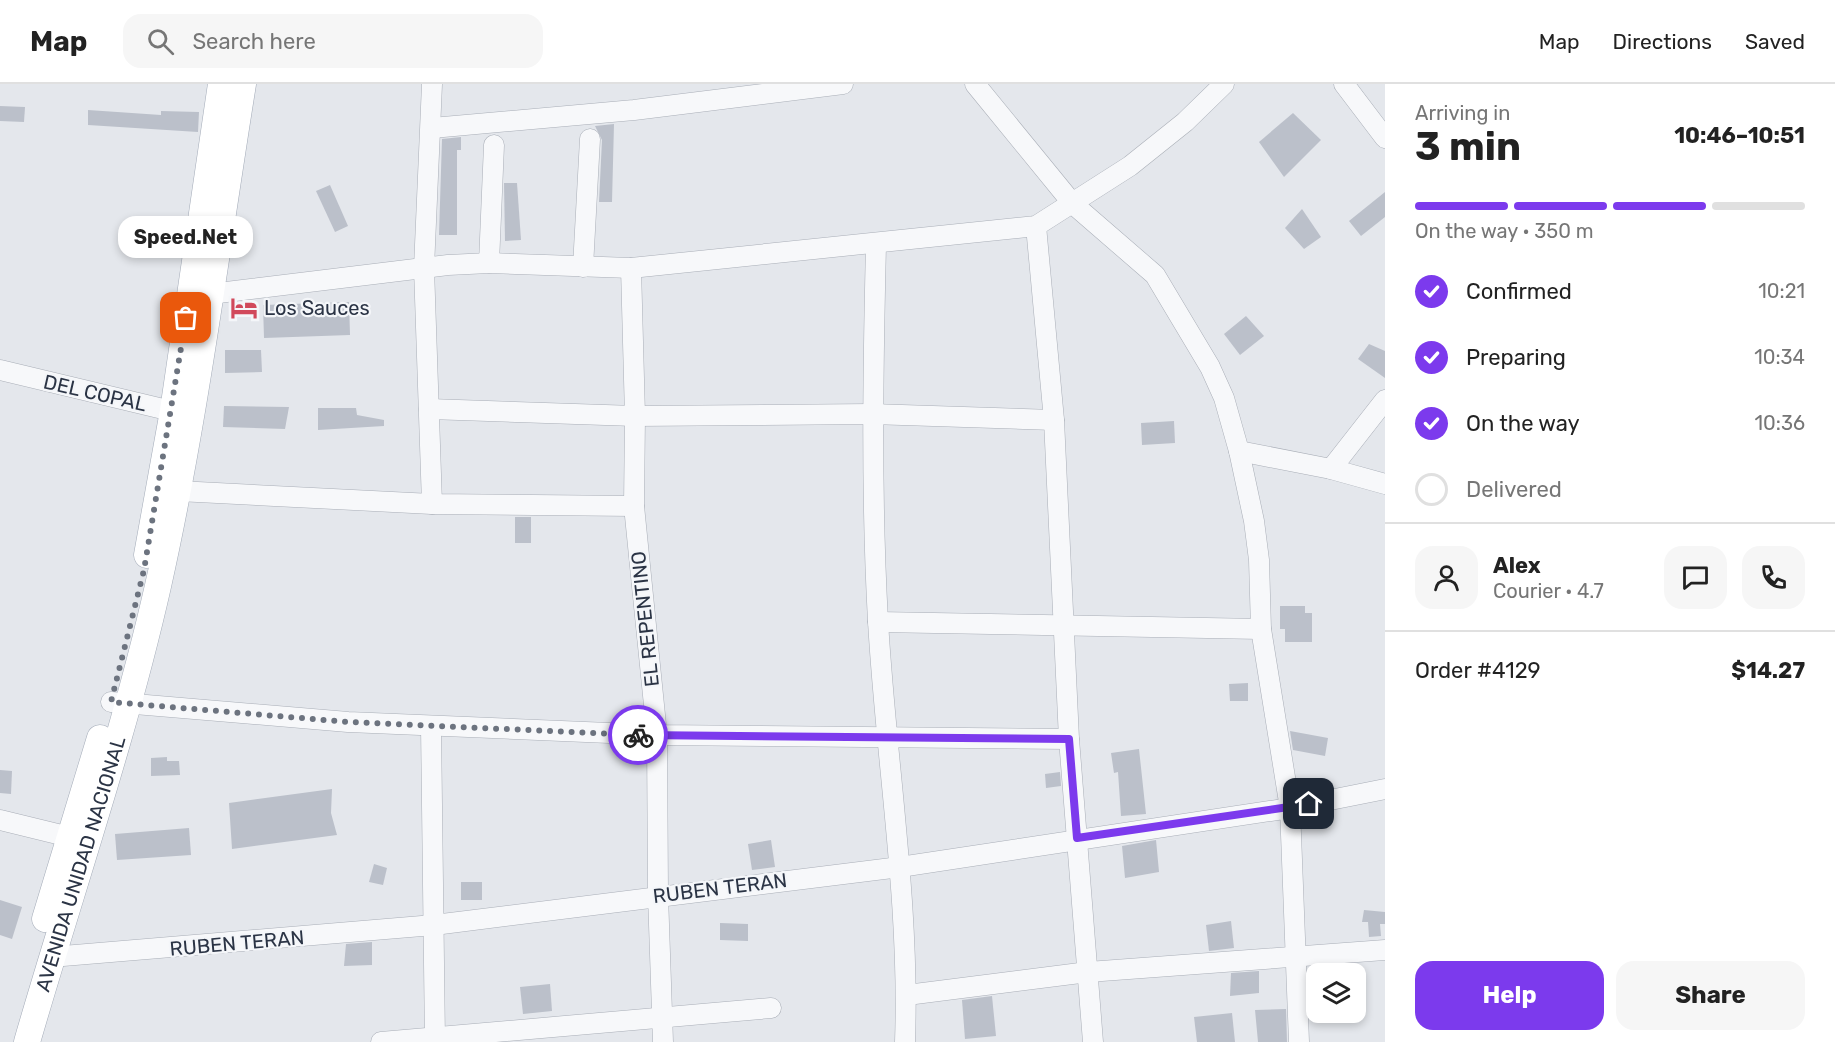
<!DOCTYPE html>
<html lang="en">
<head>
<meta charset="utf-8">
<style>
	body { margin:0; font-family:Rubik,sans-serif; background:#f6f6f6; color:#222; height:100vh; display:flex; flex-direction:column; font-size:22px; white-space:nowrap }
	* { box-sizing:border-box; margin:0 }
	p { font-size:20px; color:#767676 }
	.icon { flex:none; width:33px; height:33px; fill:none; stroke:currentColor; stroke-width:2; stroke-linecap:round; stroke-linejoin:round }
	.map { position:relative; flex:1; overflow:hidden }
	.details { display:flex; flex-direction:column; background:#fff; width:450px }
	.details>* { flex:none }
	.buttons { position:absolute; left:1306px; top:879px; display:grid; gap:12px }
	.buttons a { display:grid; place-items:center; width:60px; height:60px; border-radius:12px; background:#fff; box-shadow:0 3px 9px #0003; font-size:30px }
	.pin { position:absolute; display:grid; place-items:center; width:51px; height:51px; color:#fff; margin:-26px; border-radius:12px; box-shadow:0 3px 9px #0006 }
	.courier { position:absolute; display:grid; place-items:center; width:60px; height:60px; margin:-30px; border:4px solid #7c3aed; border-radius:50%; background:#fff; color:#222; box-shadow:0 2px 8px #0007 }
	.bubble { position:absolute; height:42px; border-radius:18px; background:#fff; box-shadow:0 3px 9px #0003; font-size:20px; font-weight:700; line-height:42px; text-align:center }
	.summary em { font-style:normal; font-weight:700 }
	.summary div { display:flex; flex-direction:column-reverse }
	.summary { display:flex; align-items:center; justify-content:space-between; height:102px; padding:0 30px }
	h1 { font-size:39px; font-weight:700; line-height:45px }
	.bar { display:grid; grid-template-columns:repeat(4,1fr); gap:9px 6px; align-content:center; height:72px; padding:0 30px }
	.bar i { height:8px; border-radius:4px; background:#e0e0e0 }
	.bar .active { background:#7c3aed }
	.bar p { grid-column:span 4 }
	.line { display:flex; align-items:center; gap:15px; padding:0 30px; border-top:2px solid #e0e0e0 }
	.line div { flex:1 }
	.round { display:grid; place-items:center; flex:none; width:63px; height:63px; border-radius:18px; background:#f6f6f6 }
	ol { padding:0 30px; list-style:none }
	li { display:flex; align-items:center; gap:18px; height:66px }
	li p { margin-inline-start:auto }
	li .icon { padding:6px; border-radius:50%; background:#7c3aed; color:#fff; stroke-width:4 }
	li:last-child { color:#767676 }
	li i { width:33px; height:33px; border:3px solid #e0e0e0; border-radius:50% }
	.primary-button { display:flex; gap:12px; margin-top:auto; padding:12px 30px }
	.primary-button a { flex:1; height:69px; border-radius:18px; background:#7c3aed; color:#fff; font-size:24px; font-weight:700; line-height:69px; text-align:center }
	.primary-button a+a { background:#f6f6f6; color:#222 }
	header { display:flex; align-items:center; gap:36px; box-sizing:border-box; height:84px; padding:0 30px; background:#fff; border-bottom:2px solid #e0e0e0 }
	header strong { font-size:28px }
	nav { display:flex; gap:33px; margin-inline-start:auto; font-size:21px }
	.search { width:420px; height:54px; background:#f6f6f6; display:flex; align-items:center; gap:15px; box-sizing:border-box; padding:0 21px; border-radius:18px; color:#767676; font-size:22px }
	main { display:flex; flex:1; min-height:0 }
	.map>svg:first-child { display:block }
</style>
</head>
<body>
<header>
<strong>Map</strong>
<div class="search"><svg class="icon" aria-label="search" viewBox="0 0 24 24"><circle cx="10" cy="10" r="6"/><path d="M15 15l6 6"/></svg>Search here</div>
<nav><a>Map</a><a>Directions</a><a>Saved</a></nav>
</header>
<main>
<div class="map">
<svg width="1385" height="958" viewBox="0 0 1385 958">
	<rect width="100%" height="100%" fill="#e4e7ec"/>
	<!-- building -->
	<g fill="#bbc0ca">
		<path d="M0 22 25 23 24 38 0 37Z"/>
		<path d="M88 26 161 31V27L199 28 198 48 88 41Z"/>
		<path d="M1293 29 1321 56 1284 93 1259 58Z"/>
		<path d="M614 40 612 118H599L602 56 595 42Z"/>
		<path d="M461 53V66H457V151H439L442 55Z"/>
		<path d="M504 99H517L521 156 505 157Z"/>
		<path d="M330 101 348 142 335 148 316 107Z"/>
		<path d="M1385 108V133L1361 152 1349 137Z"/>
		<path d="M1302 125 1321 153 1304 165 1285 144Z"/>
		<path d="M349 218 350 251 264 254 263 221Z"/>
		<path d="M1246 232 1264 252 1240 271 1224 250Z"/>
		<path d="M1369 260 1385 267V294L1358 275Z"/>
		<path d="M225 266H261L262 288 225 289Z"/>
		<path d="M224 322 289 323 285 345 223 343Z"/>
		<path d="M318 324H356L357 331 384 336V342L318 346Z"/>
		<path d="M1174 337 1175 359 1142 361 1141 339Z"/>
		<rect x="515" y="433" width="16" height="26"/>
		<path d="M1280 522H1305V529H1312V558H1285V545H1280Z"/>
		<path d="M1248 599V617H1230L1229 600Z"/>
		<path d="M1290 647 1328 654 1325 672 1293 666Z"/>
		<path d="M1139 665 1146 730 1121 732 1118 688 1114 689 1111 669Z"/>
		<path d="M167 673V677H179L180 691 151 692V674Z"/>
		<path d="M0 686 12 687 11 710 0 709Z"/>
		<path d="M1060 688 1061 702 1046 704 1045 690Z"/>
		<path d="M332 705 331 729 337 751 232 765 229 719Z"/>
		<path d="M189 744 191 771 117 776 115 750Z"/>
		<path d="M771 756 775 783 752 786 748 760Z"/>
		<path d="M1156 756 1159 788 1125 794 1122 762Z"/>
		<path d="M374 780 387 784 383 801 369 798Z"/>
		<rect x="461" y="798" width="21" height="18"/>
		<path d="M0 816 22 823 12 855 0 851Z"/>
		<path d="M1364 826 1385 828V840H1380L1381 852 1369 853 1368 838H1362Z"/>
		<path d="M1231 837 1234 864 1209 867 1206 841Z"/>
		<path d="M720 839 748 840V857L720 856Z"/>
		<path d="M372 858V881L344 882 346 860Z"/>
		<path d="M1259 887V909L1230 912 1231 889Z"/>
		<path d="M550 900 552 927 523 930 520 903Z"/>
		<path d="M992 912 996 952 965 955 962 916Z"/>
		<path d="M1286 925 1287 958H1258L1255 926Z"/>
		<path d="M1232 929 1235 958H1197L1194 933Z"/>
	</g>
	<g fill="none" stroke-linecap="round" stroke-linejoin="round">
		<defs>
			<g id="minor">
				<path d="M432 0 424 184 432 420"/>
				<path d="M975 0 1073 120 1155 191 1210 283 1224 314 1239 367 1254 437 1259 476 1261 545 1290 724 1299 958"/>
				<path d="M1344 0 1385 54"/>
				<path d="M432 44 634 26 843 0"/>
				<path d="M1036 142 1054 336 1069 655 1093 958"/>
				<path d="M876 161C873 286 871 412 878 537 886 678 910 817 905 958"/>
				<path d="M489 179 494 61"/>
				<path d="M583 183 590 55"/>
				<path d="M631 184 635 332 634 422 657 651 658 811 663 958"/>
				<path d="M210 210 448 181 489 179 631 184 1036 142 1130 82 1185 38 1224 0"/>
				<path d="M0 286 184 330"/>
				<path d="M429 325 635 332 871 330 1054 336"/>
				<path d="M1239 367 1331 385 1385 400"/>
				<path d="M1331 385 1385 316"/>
				<path d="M178 407 432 420 634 422"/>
				<path d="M878 538 1261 545"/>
				<path d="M111 618 348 638 657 651 1069 655"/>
				<path d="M431 642 435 958"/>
				<path d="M0 736 82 756"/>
				<path d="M51 873 434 841 900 783 1290 724 1385 705"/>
				<path d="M907 911 1088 888 1385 866"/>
				<path d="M381 958 771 924"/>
			</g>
			<g id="major">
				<path d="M147 471 173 327 221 0"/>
				<path d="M45 835 100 654"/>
				<path id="s1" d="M27 958C71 806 123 656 158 502 195 337 216 167 243 0"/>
			</g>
		</defs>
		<!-- minor casing -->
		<use href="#minor" stroke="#a9aeb7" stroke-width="21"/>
		<!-- major casing -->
		<use href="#major" stroke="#a3abb8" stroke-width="27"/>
		<!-- minor -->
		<use href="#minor" stroke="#f7f8fa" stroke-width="20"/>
		<!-- major -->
		<use href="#major" stroke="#fff" stroke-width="26"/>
	</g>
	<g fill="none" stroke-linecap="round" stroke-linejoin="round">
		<!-- done -->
		<path stroke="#6c737f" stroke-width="6" stroke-dasharray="0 10.8" d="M186 234 144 486 111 618 348 638 638 651"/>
		<!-- route -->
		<path stroke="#7c3aed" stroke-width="8" d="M638 651 1069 655 1077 754 1309 720"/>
	</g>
	<!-- icons -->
	<defs>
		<symbol id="hotel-bare" viewBox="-9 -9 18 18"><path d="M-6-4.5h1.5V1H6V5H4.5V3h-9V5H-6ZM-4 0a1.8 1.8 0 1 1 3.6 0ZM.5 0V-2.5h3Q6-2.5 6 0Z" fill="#d1495b" stroke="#f4f6f9" stroke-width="2.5" paint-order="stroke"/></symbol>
	</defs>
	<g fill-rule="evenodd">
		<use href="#hotel-bare" x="225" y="205" width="38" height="38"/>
	</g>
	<g text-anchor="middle" stroke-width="4.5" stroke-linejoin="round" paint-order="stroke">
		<!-- poi labels -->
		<g font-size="20" fill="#2b3445" stroke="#f4f6f9" text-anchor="start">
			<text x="264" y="231">Los Sauces</text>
		</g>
		<!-- street labels -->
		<g font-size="20" fill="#2b3445" stroke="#f4f6f9">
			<text transform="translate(95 309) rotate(13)" y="7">DEL COPAL</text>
			<text transform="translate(645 535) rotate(-96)" y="7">EL REPENTINO</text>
			<text dy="7" stroke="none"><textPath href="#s1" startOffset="186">AVENIDA UNIDAD NACIONAL</textPath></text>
			<text transform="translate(720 804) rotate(-7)" y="7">RUBEN TERAN</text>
			<text transform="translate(237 859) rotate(-5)" y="7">RUBEN TERAN</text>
		</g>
	</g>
</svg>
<div class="buttons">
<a><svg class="icon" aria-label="layers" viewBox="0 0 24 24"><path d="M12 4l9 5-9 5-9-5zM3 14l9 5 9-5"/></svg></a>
</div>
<div class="pin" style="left:186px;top:234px;background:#ea580c"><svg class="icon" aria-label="bag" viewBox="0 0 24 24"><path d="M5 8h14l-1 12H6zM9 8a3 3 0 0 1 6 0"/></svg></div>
<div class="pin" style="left:1309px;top:720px;background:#1f2937"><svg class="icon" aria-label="home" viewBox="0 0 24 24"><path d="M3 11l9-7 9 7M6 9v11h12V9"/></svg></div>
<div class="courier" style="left:638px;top:651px"><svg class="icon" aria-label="bike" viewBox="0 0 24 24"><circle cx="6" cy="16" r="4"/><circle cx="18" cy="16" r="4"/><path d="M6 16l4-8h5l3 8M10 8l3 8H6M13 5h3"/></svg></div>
<div class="bubble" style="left:118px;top:132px;width:135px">Speed.Net</div>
</div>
<section class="details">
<div class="summary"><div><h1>3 min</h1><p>Arriving in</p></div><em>10:46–10:51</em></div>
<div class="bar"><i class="active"></i><i class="active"></i><i class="active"></i><i></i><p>On the way · 350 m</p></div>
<ol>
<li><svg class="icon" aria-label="check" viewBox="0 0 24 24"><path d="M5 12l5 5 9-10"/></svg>Confirmed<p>10:21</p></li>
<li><svg class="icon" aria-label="check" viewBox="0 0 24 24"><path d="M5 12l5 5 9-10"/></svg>Preparing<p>10:34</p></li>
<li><svg class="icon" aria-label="check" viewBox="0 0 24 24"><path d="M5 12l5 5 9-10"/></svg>On the way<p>10:36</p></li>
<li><i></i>Delivered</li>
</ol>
<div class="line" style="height:108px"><a class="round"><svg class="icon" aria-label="person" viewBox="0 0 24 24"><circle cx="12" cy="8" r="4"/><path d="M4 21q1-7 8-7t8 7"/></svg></a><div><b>Alex</b><p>Courier · 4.7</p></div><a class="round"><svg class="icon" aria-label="chat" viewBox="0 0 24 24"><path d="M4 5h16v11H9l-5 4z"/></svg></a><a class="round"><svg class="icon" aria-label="phone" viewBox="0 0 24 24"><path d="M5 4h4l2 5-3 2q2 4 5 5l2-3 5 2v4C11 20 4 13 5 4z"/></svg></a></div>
<div class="line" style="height:78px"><div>Order #4129</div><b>$14.27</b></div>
<div class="primary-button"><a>Help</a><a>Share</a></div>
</section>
</main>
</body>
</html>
